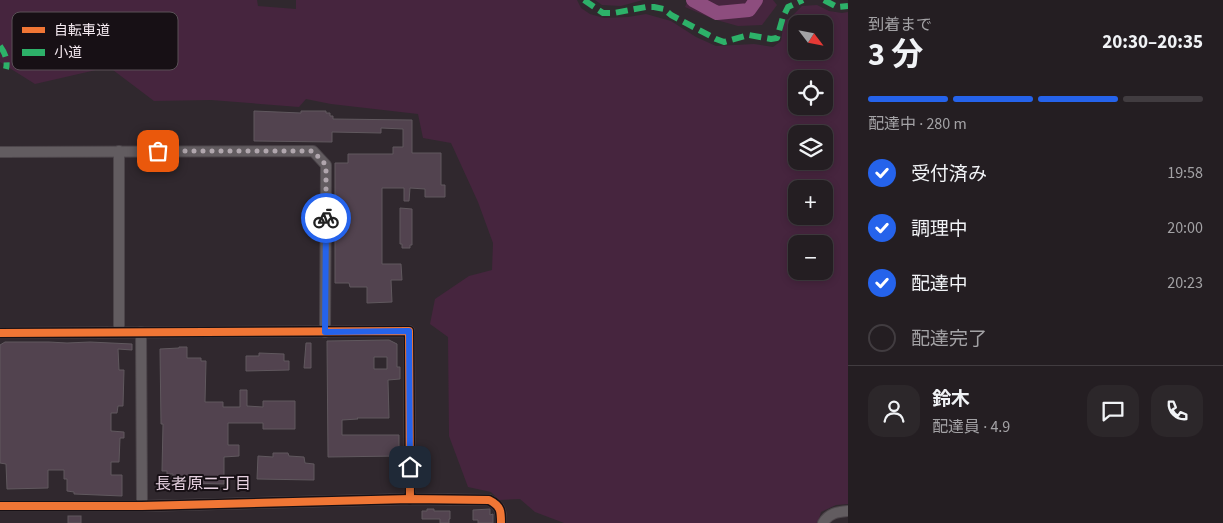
<!DOCTYPE html>
<html lang="ja">
<head>
<meta charset="utf-8">
<style>
	body { margin:0; font-family:"Source Sans 3","Noto Sans JP",sans-serif; background:#2c272a; color:#f1f3f6; height:100vh; display:flex; flex-direction:column; font-size:19px; white-space:nowrap }
	* { box-sizing:border-box; margin:0 }
	p { font-size:16px; color:#a3a2a5 }
	.icon { flex:none; width:28px; height:28px; fill:none; stroke:currentColor; stroke-width:2; stroke-linecap:round; stroke-linejoin:round }
	.map { position:relative; flex:1; overflow:hidden }
	.side { display:flex; flex-direction:column; background:#241e22; width:375px }
	.side>* { flex:none }
	.needle { width:32px; rotate:122deg }
	.fabs { position:absolute; left:788px; top:15px; display:grid; gap:10px }
	.fabs a { display:grid; place-items:center; width:45px; height:45px; border-radius:10px; background:#241e22; box-shadow:0 2px 8px #0003,0 0 0 1px #413c40; font-size:25px }
	.pin { position:absolute; display:grid; place-items:center; width:42px; height:42px; color:#fff; margin:-21px; border-radius:10px; box-shadow:0 2px 8px #0006 }
	.courier { position:absolute; display:grid; place-items:center; width:50px; height:50px; margin:-25px; border:4px solid #2563eb; border-radius:50%; background:#fff; color:#222; box-shadow:0 1px 6px #0007 }
	.head em { font-style:normal; font-weight:700 }
	.head div { display:flex; flex-direction:column-reverse }
	.head { display:flex; align-items:center; justify-content:space-between; height:85px; padding:0 20px }
	h1 { font-size:32px; font-weight:700; line-height:38px }
	.bar { display:grid; grid-template-columns:repeat(4,1fr); gap:8px 5px; align-content:center; height:60px; padding:0 20px }
	.bar i { height:6px; border-radius:4px; background:#413c40 }
	.bar .active { background:#2563eb }
	.bar p { grid-column:span 4 }
	.line { display:flex; align-items:center; gap:12px; padding:0 20px; border-top:1px solid #413c40 }
	.line div { flex:1 }
	.round { display:grid; place-items:center; flex:none; width:52px; height:52px; border-radius:15px; background:#2c272a }
	ol { padding:0 20px; list-style:none }
	li { display:flex; align-items:center; gap:15px; height:55px }
	li p { margin-inline-start:auto }
	li .icon { padding:5px; border-radius:50%; background:#2563eb; color:#fff; stroke-width:4 }
	li:last-child { color:#a3a2a5 }
	li i { width:28px; height:28px; border:2px solid #413c40; border-radius:50% }
	main { display:flex; flex:1; min-height:0 }
	.map>svg:first-child { display:block }
</style>
</head>
<body>
<main>
<div class="map">
<svg width="848" height="523" viewBox="0 0 848 523">
	<rect width="100%" height="100%" fill="#30282e"/>
	<!-- green -->
	<g fill="#46253e" fill-rule="evenodd">
		<path d="M0 0H257L258 6 296 9V0H577L581 8 590 14 604 18 628 17 646 14 671 21 696 37 716 46 754 44 773 47 781 41 784 21 791 17 802 6 817 5 829 11 842 13 848 12V504L836 505 821 512 818 523H564L535 512 520 499 499 500 491 492 468 487 449 436 448 337 430 324 435 299 469 276 492 270 493 243 478 202 451 143 423 138 418 114 331 104 306 99 299 107 211 100 154 101 109 67 35 84 0 62ZM796 24H824V51H796ZM796 79H824V106H796ZM796 134H824V161H796ZM796 189H824V216H796ZM796 244H824V271H796Z"/>
		<path d="M595 0H643L621 6 602 5Z"/>
		<path d="M688 0H773L777 5 762 25 738 26 713 19 685 7Z"/>
	</g>
	<g fill="none" stroke-linecap="round" stroke-linejoin="round">
		<!-- river -->
		<path stroke="#8d4d7e" stroke-width="14" d="M693 0 717 13 749 10 756 0"/>
	</g>
	<!-- building -->
	<g fill="#52434f" stroke="#60585e" fill-rule="evenodd">
		<path d="M254 111 301 113V111H326V113H330V116H333V119L412 120V153H441V185H445V197H425V189L410 188 409 201H404V188H382V264H401L402 280H391L392 302 367 303V287H350L349 283H335V163H348V154H393V147H403V129L381 128V133L332 132V142L254 141Z"/>
		<path d="M400 208 412 209V245H410V248H402V244H400Z"/>
		<path d="M389 340 397 344V367H400V379L388 380 389 418H357L358 419 342 420V435H399V456L328 457 327 341ZM374 357H387V369H374Z"/>
		<path d="M5 342H49L67 343 90 342 132 344V350L118 349 119 370H124L123 406H118L117 413H111V431L124 432V438H120L119 462H111V475H122V496L74 494V492L67 491V479H64V470H48V488L7 489 6 464 0 463V345Z"/>
		<path d="M306 343H311V368H304Z"/>
		<path d="M179 347H187V358H201V361H206L205 402H223V407H240V390H247V406L263 407V401H295V429H263V423H228V445H239V456L224 457V484L192 483V477H173V474H167V471H162L163 424H161L160 349 179 348Z"/>
		<path d="M259 353 284 354V361H289V370L246 371V356H259Z"/>
		<path d="M273 453H288L289 456 304 457 305 463 314 464V480L257 479 258 456 273 457Z"/>
		<path d="M427 509H434V511H450V519H449V523H440V519H422V511H427Z"/>
		<path d="M490 509V515L493 514V523H478V520H473V510Z"/>
		<rect x="68" y="516" width="13" height="7"/>
	</g>
	<g fill="none" stroke-linecap="round" stroke-linejoin="round">
		<defs>
			<g id="minor">
				<path d="M0 152 313 151 326 165 325 332"/>
				<path d="M119 332V151"/>
				<path d="M141 332 142 506"/>
				<path d="M0 333 409 331 410 499"/>
				<path d="M0 506H142L410 499 489 500C501 506 501 511 501 523"/>
				<path d="M823 523C829 513 837 512 848 511"/>
			</g>
		</defs>
		<!-- minor casing -->
		<use href="#minor" stroke="#4c454a" stroke-width="12"/>
		<!-- minor -->
		<use href="#minor" stroke="#625c60" stroke-width="10"/>
		<!-- quiet -->
		<g stroke="#2db169" stroke-width="6" stroke-dasharray="12 6" stroke-linecap="butt">
			<path d="M584 0 603 13H614L646 7H654L664 9 671 15 716 39 724 42 749 35 771 39 777 38 783 17 788 7 803 0"/>
			<path d="M824 0 837 7 848 6"/>
			<path d="M0 46C5 53 8 60 6 69"/>
		</g>
		<defs>
			<g id="cycleway">
				<path d="M0 333 409 331 410 499"/>
				<path d="M0 506H142L410 499 489 500C501 506 501 511 501 523"/>
			</g>
		</defs>
		<!-- cycleway casing -->
		<use href="#cycleway" stroke="#171015" stroke-width="11"/>
		<!-- cycleway -->
		<use href="#cycleway" stroke="#f07635" stroke-width="8"/>
	</g>
	<g fill="none" stroke-linecap="round" stroke-linejoin="round">
		<!-- done -->
		<path stroke="#b0a6ad" stroke-width="5" stroke-dasharray="0 9" d="M158 151H313L326 165V218"/>
		<!-- route -->
		<path stroke="#2563eb" stroke-width="6" d="M326 218 325 332 409 331 410 467"/>
	</g>
	<g text-anchor="middle" stroke-width="4" stroke-linejoin="round" paint-order="stroke">
		<!-- neighbourhood labels -->
		<g font-size="16" fill="#e5d0df" stroke="#171015">
			<text x="203" y="489">長者原二丁目</text>
		</g>
	</g>
	<!-- legend -->
	<rect x="12" y="12" width="166" height="58" rx="8" fill="#171015" stroke="#5a5157" stroke-width="1"/>
	<rect x="22" y="27" width="23" height="6" fill="#f07635"/>
	<rect x="22" y="49" width="23" height="7" fill="#2db169"/>
	<g font-size="14" fill="#f5eaf1">
		<text x="54" y="35">自転車道</text>
		<text x="54" y="57">小道</text>
	</g>
</svg>
<div class="fabs">
<a><svg class="needle" viewBox="-14 -14 28 28"><path d="M0-13l5 13h-10z" fill="#e53935"/><path d="M0 13l5-13h-10z" fill="#a3a2a5"/></svg></a>
<a><svg class="icon" aria-label="locate" viewBox="0 0 24 24"><circle cx="12" cy="12" r="6"/><path d="M12 2v4M12 18v4M2 12h4M18 12h4"/></svg></a>
<a><svg class="icon" aria-label="layers" viewBox="0 0 24 24"><path d="M12 4l9 5-9 5-9-5zM3 14l9 5 9-5"/></svg></a>
<a>+</a>
<a>−</a>
</div>
<div class="pin" style="left:158px;top:151px;background:#ea580c"><svg class="icon" aria-label="bag" viewBox="0 0 24 24"><path d="M5 8h14l-1 12H6zM9 8a3 3 0 0 1 6 0"/></svg></div>
<div class="pin" style="left:410px;top:467px;background:#1f2937"><svg class="icon" aria-label="home" viewBox="0 0 24 24"><path d="M3 11l9-7 9 7M6 9v11h12V9"/></svg></div>
<div class="courier" style="left:326px;top:218px"><svg class="icon" aria-label="bike" viewBox="0 0 24 24"><circle cx="6" cy="16" r="4"/><circle cx="18" cy="16" r="4"/><path d="M6 16l4-8h5l3 8M10 8l3 8H6M13 5h3"/></svg></div>
</div>
<section class="side">
<div class="head"><div><h1>3 分</h1><p>到着まで</p></div><em>20:30–20:35</em></div>
<div class="bar"><i class="active"></i><i class="active"></i><i class="active"></i><i></i><p>配達中 · 280 m</p></div>
<ol>
<li><svg class="icon" aria-label="check" viewBox="0 0 24 24"><path d="M5 12l5 5 9-10"/></svg>受付済み<p>19:58</p></li>
<li><svg class="icon" aria-label="check" viewBox="0 0 24 24"><path d="M5 12l5 5 9-10"/></svg>調理中<p>20:00</p></li>
<li><svg class="icon" aria-label="check" viewBox="0 0 24 24"><path d="M5 12l5 5 9-10"/></svg>配達中<p>20:23</p></li>
<li><i></i>配達完了</li>
</ol>
<div class="line" style="height:90px"><a class="round"><svg class="icon" aria-label="person" viewBox="0 0 24 24"><circle cx="12" cy="8" r="4"/><path d="M4 21q1-7 8-7t8 7"/></svg></a><div><b>鈴木</b><p>配達員 · 4.9</p></div><a class="round"><svg class="icon" aria-label="chat" viewBox="0 0 24 24"><path d="M4 5h16v11H9l-5 4z"/></svg></a><a class="round"><svg class="icon" aria-label="phone" viewBox="0 0 24 24"><path d="M5 4h4l2 5-3 2q2 4 5 5l2-3 5 2v4C11 20 4 13 5 4z"/></svg></a></div>
</section>
</main>
</body>
</html>
